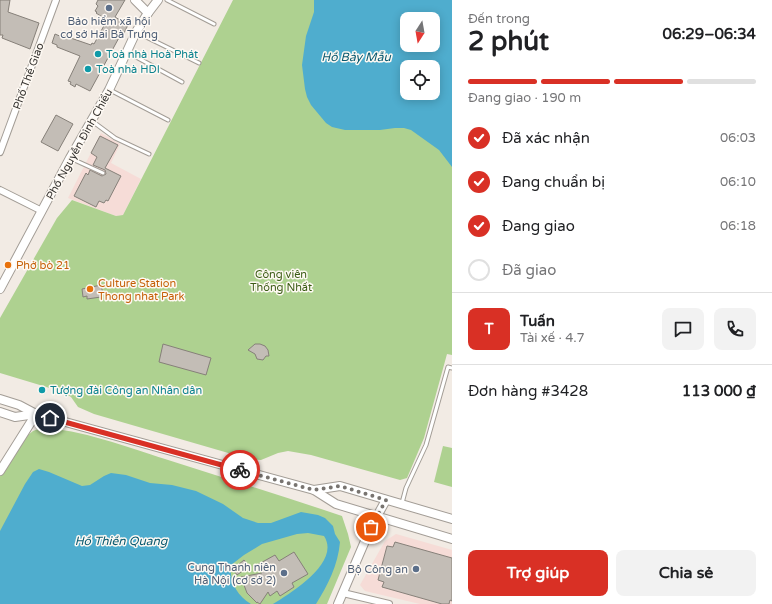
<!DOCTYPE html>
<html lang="vi">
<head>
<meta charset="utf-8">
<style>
	body { margin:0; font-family:"Varela Round",sans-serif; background:#f2f2f2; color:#202124; height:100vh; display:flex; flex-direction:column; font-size:15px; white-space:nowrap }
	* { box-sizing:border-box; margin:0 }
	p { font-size:13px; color:#757577 }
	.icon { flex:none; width:22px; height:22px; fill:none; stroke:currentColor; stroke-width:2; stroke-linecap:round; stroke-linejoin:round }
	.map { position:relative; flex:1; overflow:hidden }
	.panel { display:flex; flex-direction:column; background:#fff; width:320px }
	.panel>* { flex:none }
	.needle { width:26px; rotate:191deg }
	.tools { position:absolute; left:400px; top:12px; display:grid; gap:8px }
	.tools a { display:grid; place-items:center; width:40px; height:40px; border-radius:8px; background:#fff; box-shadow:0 2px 10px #0003; font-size:20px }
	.pin { position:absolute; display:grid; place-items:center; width:34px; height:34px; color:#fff; margin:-17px; border:2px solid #fff; border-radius:50%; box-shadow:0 1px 4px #0007 }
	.courier { position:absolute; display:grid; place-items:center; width:40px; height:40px; margin:-20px; border:3px solid #d93025; border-radius:50%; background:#fff; color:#222; box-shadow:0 1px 5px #0007 }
	.overview em { font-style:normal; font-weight:800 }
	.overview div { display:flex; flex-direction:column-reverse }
	.overview { display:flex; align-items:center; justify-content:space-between; height:68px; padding:0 16px }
	h1 { font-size:26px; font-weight:800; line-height:30px }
	.bar { display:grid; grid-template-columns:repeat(4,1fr); gap:6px 4px; align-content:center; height:48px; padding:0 16px }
	.bar i { height:5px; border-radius:3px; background:#e0e0e0 }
	.bar .current { background:#d93025 }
	.bar p { grid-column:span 4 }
	.line { display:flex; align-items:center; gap:10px; padding:0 16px; border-top:1px solid #e0e0e0 }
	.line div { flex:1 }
	.round { display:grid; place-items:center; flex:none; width:42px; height:42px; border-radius:8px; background:#f2f2f2 }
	ol { padding:0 16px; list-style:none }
	li { display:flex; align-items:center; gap:12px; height:44px }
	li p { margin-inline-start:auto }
	li .icon { padding:4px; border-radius:50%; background:#d93025; color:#fff; stroke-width:4 }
	li:last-child { color:#757577 }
	li i { width:22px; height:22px; border:2px solid #e0e0e0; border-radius:50% }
	.cta { display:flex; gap:8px; margin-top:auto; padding:8px 16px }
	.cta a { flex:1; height:46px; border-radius:8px; background:#d93025; color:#fff; font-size:16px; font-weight:800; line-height:46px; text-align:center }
	.cta a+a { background:#f2f2f2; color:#202124 }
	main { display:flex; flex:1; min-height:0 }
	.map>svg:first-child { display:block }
</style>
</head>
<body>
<main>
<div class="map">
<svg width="452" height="604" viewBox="0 0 452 604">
	<rect width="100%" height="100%" fill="#f2ebe4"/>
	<!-- commercial -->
	<g fill="#f6dcd7">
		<path d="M101 133 120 144 111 163 141 179 123 215 116 216 68 198Z"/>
		<path d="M396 534 452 550V604H420L365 591 360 585 385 541Z"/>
	</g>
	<!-- green -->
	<g fill="#aed190" fill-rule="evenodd">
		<path d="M233 0H452V355L447 354 424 438 407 478 400 480 311 455 288 451 278 453 261 460 249 459 94 414 78 407 71 397 63 392 0 373V318L57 218 72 200 116 216 123 215ZM407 19H433V45H407ZM407 67H433V93H407Z"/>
		<path d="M41 428C80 429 127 447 165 459 224 478 283 496 342 516L348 534 351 547 327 604H0V476L23 439 33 431Z"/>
		<path d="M443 446 452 448V487L434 482Z"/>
	</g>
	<!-- water -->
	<g fill="#4fadce" fill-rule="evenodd">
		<path d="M314 0H452V167L439 150 411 130 404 128H395L380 130H345L332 127 326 123 311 105 307 97 305 89 302 65 306 36 314 12ZM407 19H433V45H407ZM407 67H433V93H407Z"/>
		<path d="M39 469 49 472 82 486 90 485 104 476 111 473 126 475 150 483 172 485 196 491 223 504 243 518 258 523H271L301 512 318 515 325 518 333 526 335 534 340 542C338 565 328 585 316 604H273C292 592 341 562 324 536L308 533 297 534 262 544 244 555 231 565C229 581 237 596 251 604H0V531L25 484 33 472Z"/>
	</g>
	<!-- building -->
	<g fill="#c3bdb6" stroke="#868079">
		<path d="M0 0H10L8 12 39 23 30 49 2 38 3 35H0Z"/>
		<path d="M98 0H125L115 17 128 25 123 35 121 34 90 91 76 84 75 87 70 84 71 82 68 81 80 56 57 47V45L52 43 55 34 62 37V35L91 45 92 43 94 44 107 20 96 13 97 12 95 11 98 6 96 4Z"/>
		<path d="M56 115 73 124 58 151 41 142Z"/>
		<path d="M100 136 118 145 105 168 121 176 108 201 106 200 104 203 99 201 96 207 74 196 86 173 88 175 90 170 102 176 106 174 105 170 93 165 97 157 91 153Z"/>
		<path d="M101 285 103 294 100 295 101 297 87 299V296L83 297 82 289Z"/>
		<path d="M163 344 211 358 206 375 159 362Z"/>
		<path d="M255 344H260L265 346 268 350 269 356H266L263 360 257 359 255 354 248 350Z"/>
		<path d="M395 542 452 558V601L450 600 449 604H442L382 587 384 582 378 580 387 546 393 547Z"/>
		<path d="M294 552 308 574 292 583 294 587 280 596 277 591 270 596 268 592 260 604 257 602V603L247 593 241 577 262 573 257 565 275 555 279 561Z"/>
		<path d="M244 560 249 566 237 575 233 569Z"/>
	</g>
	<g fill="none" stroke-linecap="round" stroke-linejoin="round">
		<defs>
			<g id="lane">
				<path d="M167 0 214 24"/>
				<path d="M136 32 199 63"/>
				<path d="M127 52 182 82"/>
				<path d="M110 90 168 120"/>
				<path d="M92 121 115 138 149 154"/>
				<path d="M70 158 103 173"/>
				<path d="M402 503 406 488 426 445 448 367 452 368"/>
			</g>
			<g id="street">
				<path d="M0 152 56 0"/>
				<path d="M0 190 42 211"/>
				<path d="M343 593 389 604"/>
			</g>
			<g id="secondary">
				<path d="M135 0 148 13"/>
				<path d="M0 289 70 158 109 90 136 32 148 13 158 0"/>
				<path d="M0 399 19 405 36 414 314 490 336 504 452 539"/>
				<path d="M0 412 15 417 36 414"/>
				<path d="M0 471 36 414"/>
				<path d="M314 490 340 486 452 519"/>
				<path d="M338 604 371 527 386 500"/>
			</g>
		</defs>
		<!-- lane casing -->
		<use href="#lane" stroke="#a39d96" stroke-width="5"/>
		<!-- street casing -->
		<use href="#street" stroke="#a39d96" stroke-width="8"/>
		<!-- secondary casing -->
		<use href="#secondary" stroke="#a39d96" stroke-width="10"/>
		<!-- lane -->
		<use href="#lane" stroke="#fff" stroke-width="3"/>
		<!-- street -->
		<use href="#street" stroke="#fff" stroke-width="6"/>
		<!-- secondary -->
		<use href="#secondary" stroke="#fff" stroke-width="8"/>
	</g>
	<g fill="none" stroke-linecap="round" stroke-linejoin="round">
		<!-- done -->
		<path stroke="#787470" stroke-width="4" stroke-dasharray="0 7.2" d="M240 470 314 490 340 486 386 500 371 527"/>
		<!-- route -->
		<path stroke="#d93025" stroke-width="5" d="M50 418 240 470"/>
	</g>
	<!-- markers -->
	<g fill="#5c6f8a" stroke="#fef9f3" stroke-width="1.5">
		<circle cx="109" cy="8" r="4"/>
		<circle cx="416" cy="569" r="4"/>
		<circle cx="284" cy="573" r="4"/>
	</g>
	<g fill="#0f9aa8" stroke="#fef9f3" stroke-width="1.5">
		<circle cx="98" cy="54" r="4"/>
		<circle cx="88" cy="69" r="4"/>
		<circle cx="42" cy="390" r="4"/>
	</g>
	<g fill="#e8710a" stroke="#fef9f3" stroke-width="1.5">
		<circle cx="8" cy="265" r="4"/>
		<circle cx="90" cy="289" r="4"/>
	</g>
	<g text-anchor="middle" stroke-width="3" stroke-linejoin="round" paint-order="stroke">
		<!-- service labels -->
		<g font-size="11" fill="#4e5e75" stroke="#fef9f3" text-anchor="end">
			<text x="109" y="25" text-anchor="middle">Bảo hiểm xã hội<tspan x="109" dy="13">cơ sở Hai Bà Trưng</tspan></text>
			<text x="276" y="571">Cung Thanh niên<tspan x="276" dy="13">Hà Nội (cơ sở 2)</tspan></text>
			<text x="408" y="573">Bộ Công an</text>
		</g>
		<!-- culture labels -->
		<g font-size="11" fill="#0d838f" stroke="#fef9f3" text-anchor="start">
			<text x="106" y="58">Toà nhà Hoà Phát</text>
			<text x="96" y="73">Toà nhà HDI</text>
			<text x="50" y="394">Tượng đài Công an Nhân dân</text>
		</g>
		<!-- street labels -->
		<g font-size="11" fill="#363431" stroke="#fef9f3">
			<text transform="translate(28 76) rotate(-70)" y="4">Phố Thể Giao</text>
			<text transform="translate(79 144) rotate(-61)" y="4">Phố Nguyễn Đình Chiểu</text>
		</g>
		<!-- food labels -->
		<g font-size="11" fill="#c56008" stroke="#fef9f3" text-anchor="start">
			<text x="16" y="269">Phở bò 21</text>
			<text x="98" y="287">Culture Station<tspan x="98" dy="13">Thong nhat Park</tspan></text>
		</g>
		<!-- park labels -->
		<g font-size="11" fill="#3b5c15" stroke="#fef9f3">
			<text x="281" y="278">Công viên<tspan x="281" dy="13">Thống Nhất</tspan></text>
		</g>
		<!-- water labels -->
		<g font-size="12" font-style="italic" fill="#085970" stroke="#fef9f3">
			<text x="356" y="61">Hồ Bảy Mẫu</text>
			<text x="121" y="545">Hồ Thiền Quang</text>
		</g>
	</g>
</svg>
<div class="tools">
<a><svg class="needle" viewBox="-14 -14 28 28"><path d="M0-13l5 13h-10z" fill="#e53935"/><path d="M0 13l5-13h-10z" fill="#757577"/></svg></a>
<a><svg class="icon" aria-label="locate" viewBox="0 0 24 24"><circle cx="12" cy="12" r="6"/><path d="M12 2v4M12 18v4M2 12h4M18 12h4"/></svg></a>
</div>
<div class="pin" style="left:371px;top:527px;background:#ea580c"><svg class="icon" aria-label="bag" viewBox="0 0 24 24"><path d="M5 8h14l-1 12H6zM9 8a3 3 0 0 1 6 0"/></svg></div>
<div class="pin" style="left:50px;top:418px;background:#1f2937"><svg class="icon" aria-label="home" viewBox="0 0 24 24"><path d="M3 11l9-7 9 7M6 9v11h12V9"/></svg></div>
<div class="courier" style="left:240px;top:470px"><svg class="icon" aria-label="bike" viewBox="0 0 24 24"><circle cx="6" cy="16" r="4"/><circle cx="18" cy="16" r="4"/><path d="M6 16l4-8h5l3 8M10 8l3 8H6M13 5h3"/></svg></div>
</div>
<section class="panel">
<div class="overview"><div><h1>2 phút</h1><p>Đến trong</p></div><em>06:29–06:34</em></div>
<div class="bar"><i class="current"></i><i class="current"></i><i class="current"></i><i></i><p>Đang giao · 190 m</p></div>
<ol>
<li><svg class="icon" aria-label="check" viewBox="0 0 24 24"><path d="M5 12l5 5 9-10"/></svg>Đã xác nhận<p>06:03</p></li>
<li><svg class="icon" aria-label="check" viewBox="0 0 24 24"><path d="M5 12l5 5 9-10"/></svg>Đang chuẩn bị<p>06:10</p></li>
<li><svg class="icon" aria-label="check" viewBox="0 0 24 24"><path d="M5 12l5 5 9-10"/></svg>Đang giao<p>06:18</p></li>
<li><i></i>Đã giao</li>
</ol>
<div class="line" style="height:72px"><b class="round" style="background:#d93025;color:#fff">T</b><div><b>Tuấn</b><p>Tài xế · 4.7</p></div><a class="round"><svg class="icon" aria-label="chat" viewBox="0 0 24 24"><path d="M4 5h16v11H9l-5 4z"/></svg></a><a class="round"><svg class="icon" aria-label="phone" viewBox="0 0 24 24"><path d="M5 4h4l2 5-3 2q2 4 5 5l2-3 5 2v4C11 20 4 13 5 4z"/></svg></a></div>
<div class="line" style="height:52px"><div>Đơn hàng #3428</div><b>113 000 ₫</b></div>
<div class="cta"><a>Trợ giúp</a><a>Chia sẻ</a></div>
</section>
</main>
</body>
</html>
